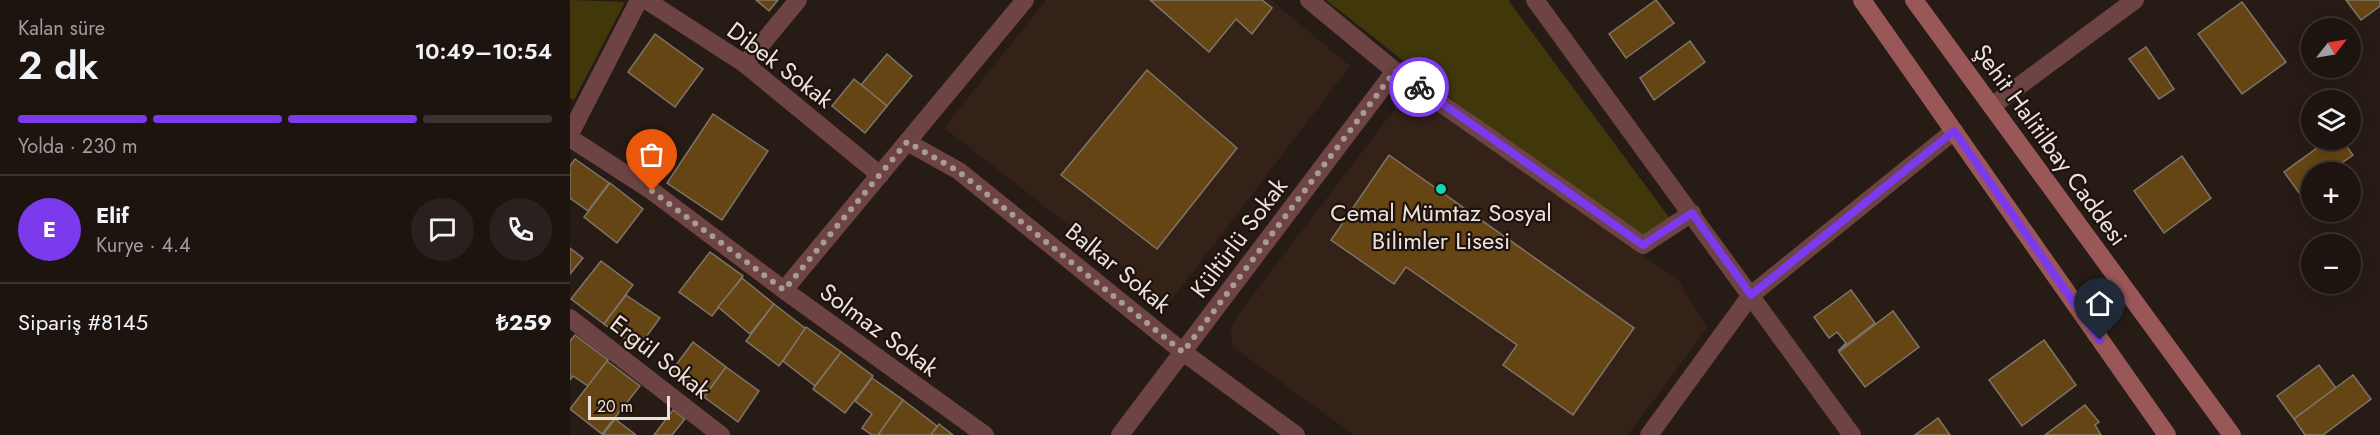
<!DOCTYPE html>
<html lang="tr">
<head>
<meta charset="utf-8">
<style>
	body { margin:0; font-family:Jost,sans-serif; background:#2a211e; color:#f1f3f6; height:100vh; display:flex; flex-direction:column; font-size:22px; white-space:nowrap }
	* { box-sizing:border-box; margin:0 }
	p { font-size:20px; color:#a09e9f }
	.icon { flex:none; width:33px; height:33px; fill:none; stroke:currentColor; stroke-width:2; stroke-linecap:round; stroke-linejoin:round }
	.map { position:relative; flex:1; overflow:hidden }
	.panel { display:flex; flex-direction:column; background:#1d1410; width:570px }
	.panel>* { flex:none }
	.needle { width:39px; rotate:59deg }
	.buttons { position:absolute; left:1731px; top:18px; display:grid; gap:12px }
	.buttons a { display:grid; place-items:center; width:60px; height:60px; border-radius:50%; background:#1d1410; box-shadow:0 3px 15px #0003,0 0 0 2px #3b3330; font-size:30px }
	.scale { position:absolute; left:18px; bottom:15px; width:82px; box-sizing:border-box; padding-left:6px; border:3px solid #ebe2dd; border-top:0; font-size:16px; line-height:21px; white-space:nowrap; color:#ebe2dd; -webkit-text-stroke:4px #1e120c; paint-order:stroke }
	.pin { position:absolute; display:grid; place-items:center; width:51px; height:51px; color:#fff; margin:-62px -26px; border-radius:50% 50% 50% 0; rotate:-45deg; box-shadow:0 0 6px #0007 }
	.pin .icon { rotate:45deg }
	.courier { position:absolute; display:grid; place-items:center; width:60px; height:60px; margin:-30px; border:4px solid #7c3aed; border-radius:50%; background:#fff; color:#222; box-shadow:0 2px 8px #0007 }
	.summary em { font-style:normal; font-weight:600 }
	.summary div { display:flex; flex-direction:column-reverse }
	.summary { display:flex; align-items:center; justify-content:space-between; height:102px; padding:0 18px }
	h1 { font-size:39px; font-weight:600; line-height:45px }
	.bar { display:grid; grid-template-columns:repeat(4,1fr); gap:9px 6px; align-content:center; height:72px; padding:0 18px }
	.bar i { height:8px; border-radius:4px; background:#3b3330 }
	.bar .selected { background:#7c3aed }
	.bar p { grid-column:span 4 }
	.line { display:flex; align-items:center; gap:15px; padding:0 18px; border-top:2px solid #3b3330 }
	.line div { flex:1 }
	.round { display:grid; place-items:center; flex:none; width:63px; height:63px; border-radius:32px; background:#2a211e }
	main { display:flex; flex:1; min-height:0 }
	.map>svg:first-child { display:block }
</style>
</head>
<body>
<main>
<section class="panel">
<div class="summary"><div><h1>2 dk</h1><p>Kalan süre</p></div><em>10:49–10:54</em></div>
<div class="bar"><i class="selected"></i><i class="selected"></i><i class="selected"></i><i></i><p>Yolda · 230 m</p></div>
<div class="line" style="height:108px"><b class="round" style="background:#7c3aed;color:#fff">E</b><div><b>Elif</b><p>Kurye · 4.4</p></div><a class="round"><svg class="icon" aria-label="chat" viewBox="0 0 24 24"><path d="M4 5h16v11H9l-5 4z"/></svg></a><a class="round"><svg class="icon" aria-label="phone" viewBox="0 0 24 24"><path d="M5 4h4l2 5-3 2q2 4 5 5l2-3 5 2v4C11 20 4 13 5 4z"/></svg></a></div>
<div class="line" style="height:78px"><div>Sipariş #8145</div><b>₺259</b></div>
</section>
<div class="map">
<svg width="1810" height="435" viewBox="0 0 1810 435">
	<rect width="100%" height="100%" fill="#271b15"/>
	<!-- built -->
	<g fill="#342219">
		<path d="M476 0H701L780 66 599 303 374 128Z"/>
		<path d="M846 96 1108 280 1137 328 1058 435H784L663 347 660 331 667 316 833 98Z"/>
	</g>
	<!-- green -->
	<g fill="#40380b">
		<path d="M0 0 55 2 4 100 0 98Z"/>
		<path d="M756 0H938L1107 228 1074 250Z"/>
	</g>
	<!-- building -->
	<g fill="#664514" stroke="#7f7569" stroke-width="1.5">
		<path d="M186 0H208L199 11Z"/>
		<path d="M580 0H692L702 8 682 34 666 19 639 52Z"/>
		<path d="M1086 0 1104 23 1056 58 1039 34Z"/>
		<path d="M1776 0H1810V6L1791 20Z"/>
		<path d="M1672 2 1716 62 1672 94 1628 34Z"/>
		<path d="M85 34 133 69 105 107 58 72Z"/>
		<path d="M1120 41 1135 62 1084 100 1070 78Z"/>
		<path d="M1576 47 1604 89 1589 99 1559 59Z"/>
		<path d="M317 54 342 76 317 106 291 85Z"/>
		<path d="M577 70 667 148 587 249 491 175Z"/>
		<path d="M284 79 317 106 295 133 262 106Z"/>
		<path d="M143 114 198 151 152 220 97 183Z"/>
		<path d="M1758 140H1772L1783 155 1759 172H1742V185L1730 194 1714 172Z"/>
		<path d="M819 155 1064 328 1003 415 933 365 947 345 836 267 824 284 761 240Z"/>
		<path d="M1612 156 1641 198 1594 233 1564 191Z"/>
		<path d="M5 159 39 183 18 211 0 198V166Z"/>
		<path d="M40 183 73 209 47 243 14 217Z"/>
		<path d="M0 248 13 258 0 274Z"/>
		<path d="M140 252 173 276 142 316 109 292Z"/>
		<path d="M31 261 63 285 34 324 1 299Z"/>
		<path d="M172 278 204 304 180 334 148 307Z"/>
		<path d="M1281 290 1305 323 1268 351 1276 343 1267 332 1259 338 1244 317Z"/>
		<path d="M56 295 90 318 68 348 34 324Z"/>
		<path d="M204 304 236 329 209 366 176 341Z"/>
		<path d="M1323 311 1349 347 1295 387 1269 352Z"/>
		<path d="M236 327 271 352 245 386 213 361Z"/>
		<path d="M5 335 38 360 18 386 3 376 0 380V341Z"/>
		<path d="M1474 340 1506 385 1452 426 1419 380Z"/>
		<path d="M123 342 156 367 134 397 100 373Z"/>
		<path d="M271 352 303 376 275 413 243 389Z"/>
		<path d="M37 361 70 386 32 434 0 409Z"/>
		<path d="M1749 365 1766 388 1724 419 1707 396Z"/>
		<path d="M156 367 189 391 168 422 134 397Z"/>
		<path d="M1783 375 1801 399 1753 435H1735L1724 419Z"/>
		<path d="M302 378 333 400 308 435H302L292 428 302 414 285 401Z"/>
		<path d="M333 400 367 426 361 435H308Z"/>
		<path d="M1515 405 1529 422 1525 425 1531 435H1475Z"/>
		<path d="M103 410 115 419 102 435H84Z"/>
		<path d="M1368 418 1380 435H1345Z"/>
		<path d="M45 419 66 435H33Z"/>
		<path d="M369 424 383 435H361Z"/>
	</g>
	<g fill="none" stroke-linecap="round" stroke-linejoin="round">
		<!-- street -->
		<g stroke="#6d4343" stroke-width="18">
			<path d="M76 0 175 64 310 175"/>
			<path d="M739 0 825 71 1073 245 1122 213"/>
			<path d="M965 0 1282 435"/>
			<path d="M175 64 228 0"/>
			<path d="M1422 106 1565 0"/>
			<path d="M0 134 69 0"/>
			<path d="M0 138 82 191 214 290 415 435"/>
			<path d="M337 142 389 171 613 352 726 435"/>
			<path d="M214 290 455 0"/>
			<path d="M0 318 151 435"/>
			<path d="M550 435 825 71"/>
			<path d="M1079 435 1181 295 1384 131"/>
		</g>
		<!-- secondary -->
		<g stroke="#9a5757" stroke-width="18">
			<path d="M1292 0 1597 435"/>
			<path d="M1344 0 1662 435"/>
		</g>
	</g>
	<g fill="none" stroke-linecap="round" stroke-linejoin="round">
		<!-- done -->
		<path stroke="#a69c97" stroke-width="6" stroke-dasharray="0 10.8" d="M82 191 214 290 337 142 388 171 613 352 825 71 849 87"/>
		<!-- route -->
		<path stroke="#7c3aed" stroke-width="8" d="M849 87 1073 245 1122 213 1181 295 1384 131 1530 340"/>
	</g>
	<!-- markers -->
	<circle fill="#12d5b4" stroke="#1e120c" stroke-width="2" cx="871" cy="189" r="6"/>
	<g text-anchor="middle" stroke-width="4.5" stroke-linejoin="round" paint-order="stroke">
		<!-- street labels -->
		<g font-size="24" fill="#ebe2dd" stroke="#1e120c">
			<text transform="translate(210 65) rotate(37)" y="8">Dibek Sokak</text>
			<text transform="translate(1480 145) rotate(54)" y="8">Şehit Halitilbay Caddesi</text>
			<text transform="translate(669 238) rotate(-53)" y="8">Kültürlü Sokak</text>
			<text transform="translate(548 268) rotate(39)" y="8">Balkar Sokak</text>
			<text transform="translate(309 330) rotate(36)" y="8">Solmaz Sokak</text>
			<text transform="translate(90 357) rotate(38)" y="8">Ergül Sokak</text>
		</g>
		<!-- poi labels -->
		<g font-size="24" fill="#ebe2dd" stroke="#1e120c">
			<text x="871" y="221">Cemal Mümtaz Sosyal<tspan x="871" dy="28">Bilimler Lisesi</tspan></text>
		</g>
	</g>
</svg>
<div class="buttons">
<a><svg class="needle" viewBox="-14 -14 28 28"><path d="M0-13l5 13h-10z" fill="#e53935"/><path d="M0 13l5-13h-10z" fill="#a09e9f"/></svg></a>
<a><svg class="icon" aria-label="layers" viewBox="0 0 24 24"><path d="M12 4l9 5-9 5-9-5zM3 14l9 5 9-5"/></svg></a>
<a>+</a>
<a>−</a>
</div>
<div class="scale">20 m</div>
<div class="pin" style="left:82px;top:191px;background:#ea580c"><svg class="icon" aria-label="bag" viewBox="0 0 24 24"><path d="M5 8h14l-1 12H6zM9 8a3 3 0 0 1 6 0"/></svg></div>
<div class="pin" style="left:1530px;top:340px;background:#1f2937"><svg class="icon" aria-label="home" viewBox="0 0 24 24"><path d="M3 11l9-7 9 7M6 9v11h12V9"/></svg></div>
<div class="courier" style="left:849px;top:87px"><svg class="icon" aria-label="bike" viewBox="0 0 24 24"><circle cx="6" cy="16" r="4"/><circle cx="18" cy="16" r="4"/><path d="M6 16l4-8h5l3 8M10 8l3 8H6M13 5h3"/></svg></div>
</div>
</main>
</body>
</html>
